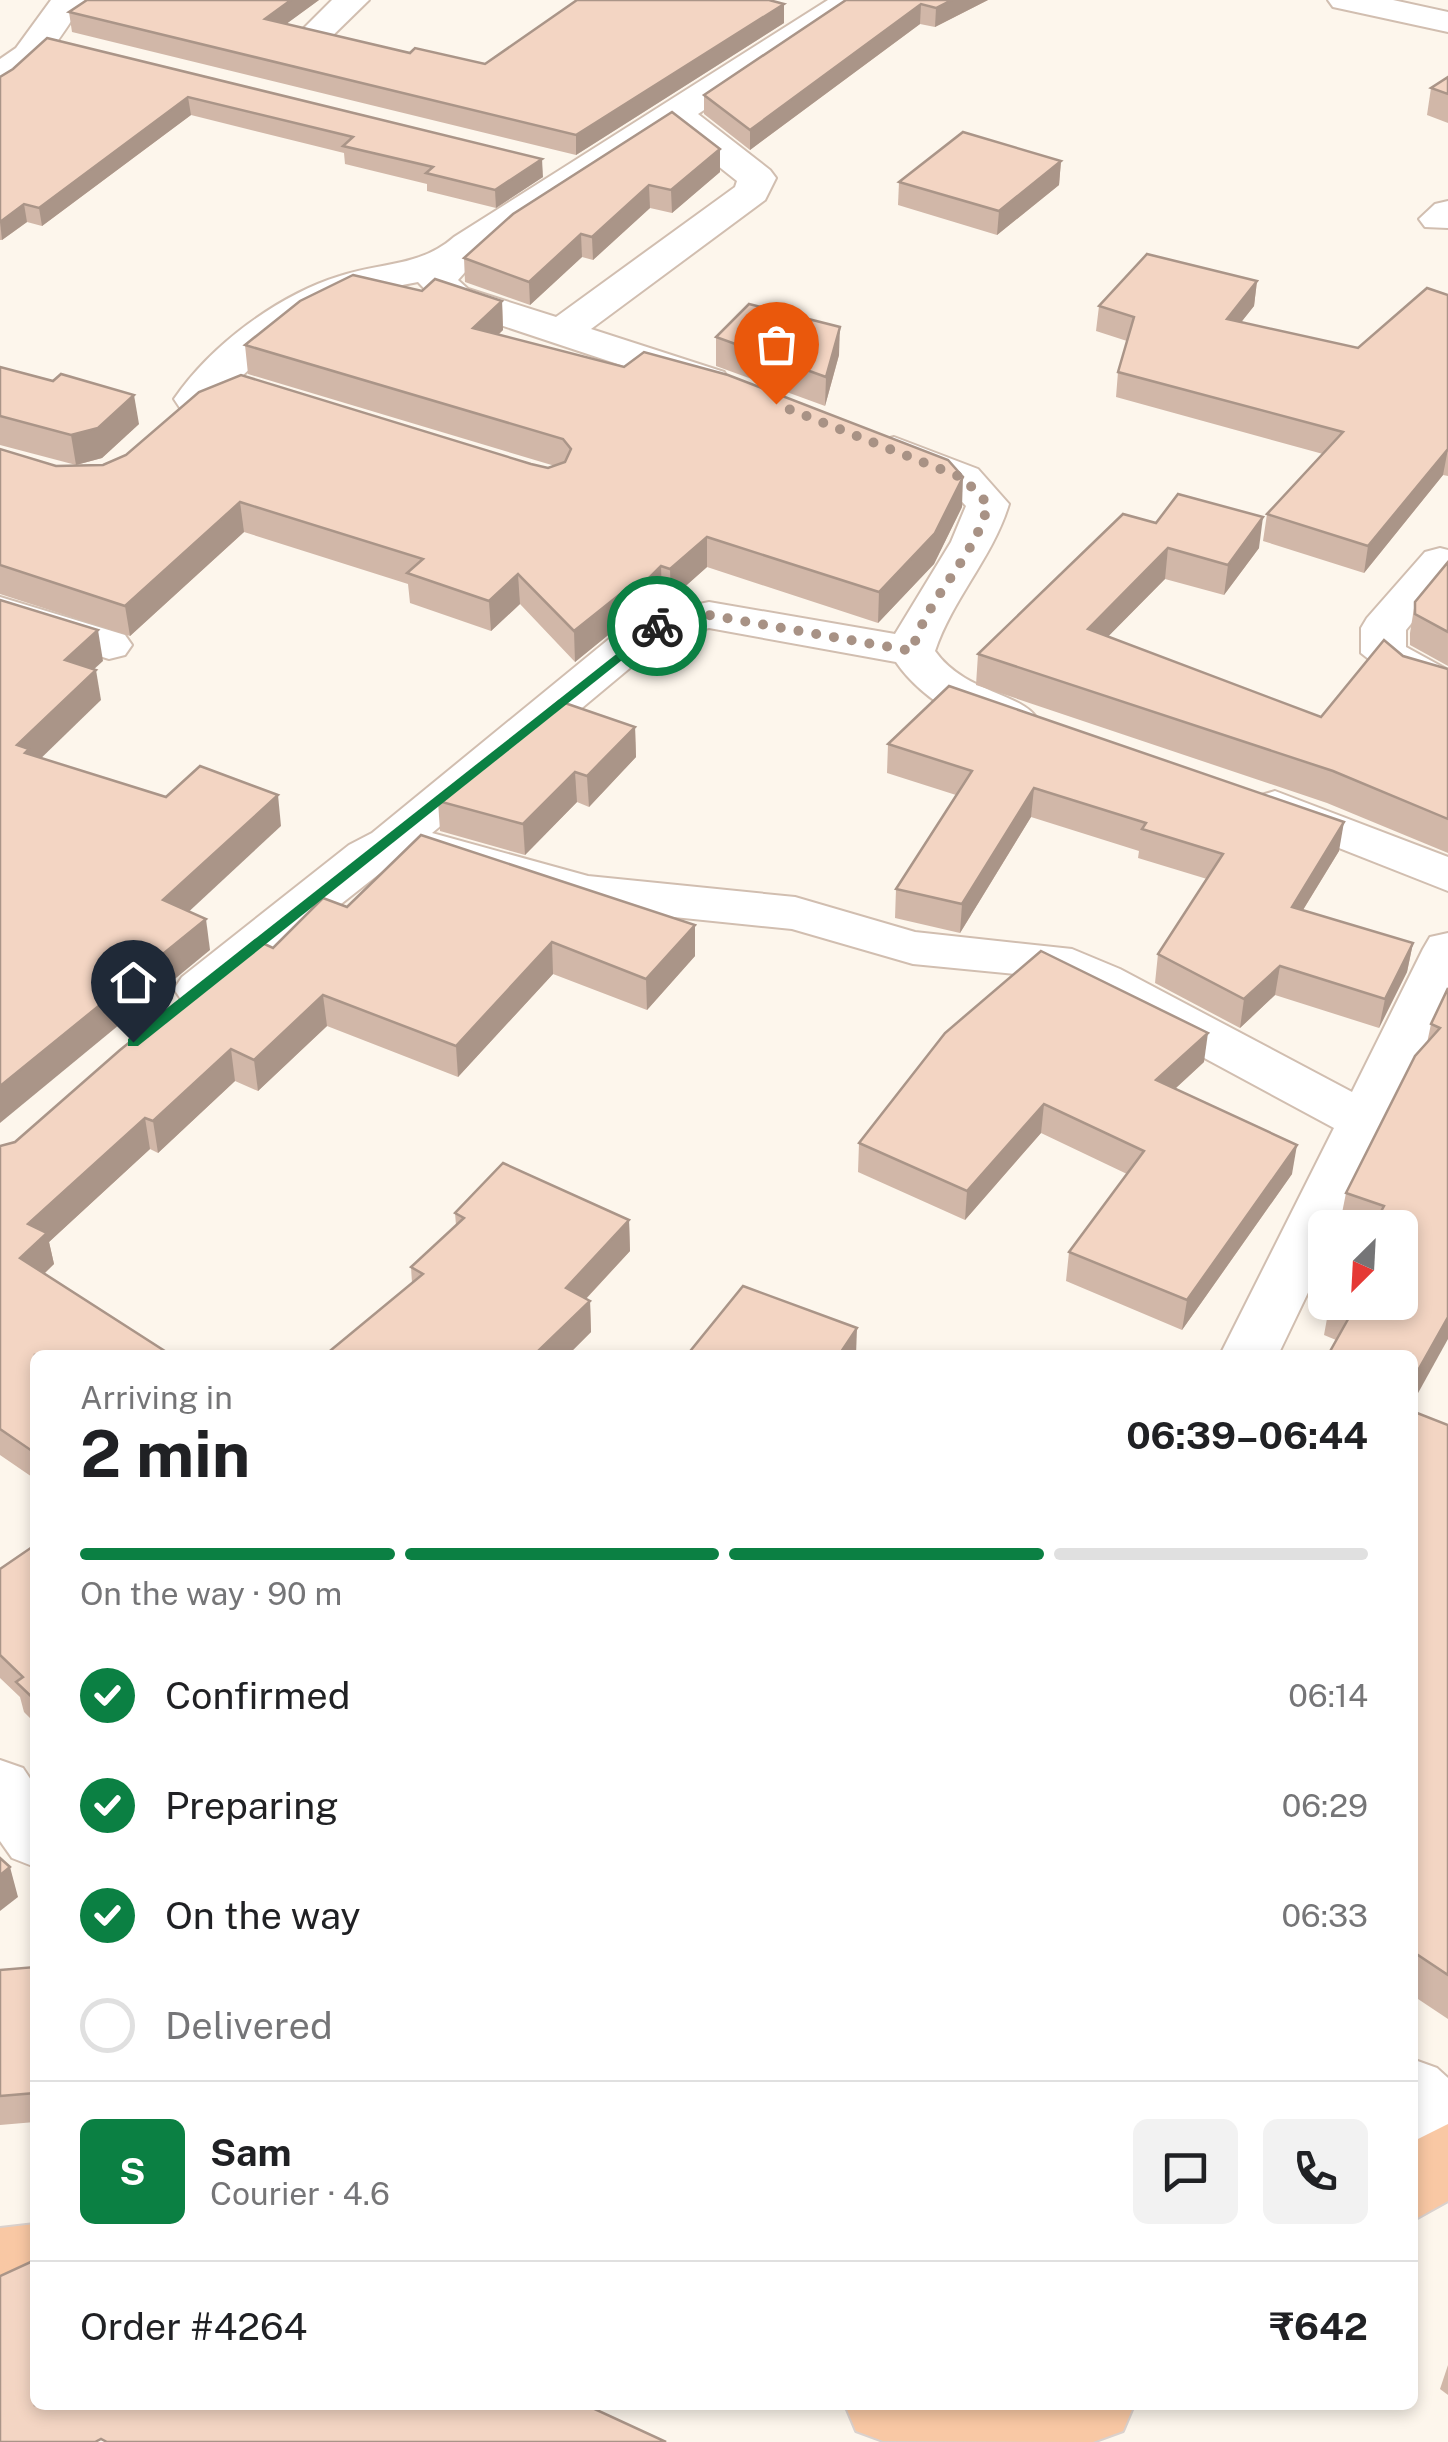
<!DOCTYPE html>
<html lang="en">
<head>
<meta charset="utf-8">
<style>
	body { margin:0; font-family:"Public Sans",sans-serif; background:#f2f2f2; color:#202124; height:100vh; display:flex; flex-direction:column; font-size:38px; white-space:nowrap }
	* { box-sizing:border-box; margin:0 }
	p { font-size:32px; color:#757577 }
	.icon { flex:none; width:55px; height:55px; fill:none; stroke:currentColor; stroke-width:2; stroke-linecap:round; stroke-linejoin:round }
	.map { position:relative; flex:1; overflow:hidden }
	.drawer { position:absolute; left:30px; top:1350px; width:1388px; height:1060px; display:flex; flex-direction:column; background:#fff; border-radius:15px; box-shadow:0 5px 15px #0003 }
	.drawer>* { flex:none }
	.needle { width:65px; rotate:204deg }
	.controls { position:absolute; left:1308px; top:1210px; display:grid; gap:20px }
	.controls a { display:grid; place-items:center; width:110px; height:110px; border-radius:15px; background:#fff; box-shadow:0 5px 15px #0003; font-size:50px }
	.pin { position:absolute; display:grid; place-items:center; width:85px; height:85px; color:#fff; margin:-102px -42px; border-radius:50% 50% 50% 0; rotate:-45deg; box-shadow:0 0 10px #0007 }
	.pin .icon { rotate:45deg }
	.courier { position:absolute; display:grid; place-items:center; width:100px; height:100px; margin:-50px; border:8px solid #0b8043; border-radius:50%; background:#fff; color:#222; box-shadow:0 2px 12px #0007 }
	.summary em { font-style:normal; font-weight:700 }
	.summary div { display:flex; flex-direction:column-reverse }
	.summary { display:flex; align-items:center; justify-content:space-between; height:170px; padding:0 50px }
	h1 { font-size:65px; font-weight:700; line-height:75px }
	.bar { display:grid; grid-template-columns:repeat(4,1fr); gap:15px 10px; align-content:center; height:120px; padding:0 50px }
	.bar i { height:12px; border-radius:8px; background:#e0e0e0 }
	.bar .selected { background:#0b8043 }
	.bar p { grid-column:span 4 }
	.line { display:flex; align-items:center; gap:25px; padding:0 50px; border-top:2px solid #e0e0e0 }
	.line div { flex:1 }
	.round { display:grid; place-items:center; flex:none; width:105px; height:105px; border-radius:15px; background:#f2f2f2 }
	ol { padding:0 50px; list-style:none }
	li { display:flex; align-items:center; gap:30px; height:110px }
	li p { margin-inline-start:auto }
	li .icon { padding:10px; border-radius:50%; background:#0b8043; color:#fff; stroke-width:4 }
	li:last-child { color:#757577 }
	li i { width:55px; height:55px; border:5px solid #e0e0e0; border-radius:50% }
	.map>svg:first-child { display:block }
</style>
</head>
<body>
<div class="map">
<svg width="1448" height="2442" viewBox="0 0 1448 2442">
	<rect width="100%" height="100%" fill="#fdf6ec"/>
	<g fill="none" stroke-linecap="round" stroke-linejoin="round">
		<defs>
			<g id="minor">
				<path d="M51 0H85C63 32 40 77 0 87V59L16 48Z"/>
				<path d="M332 0H369L323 45H299L294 38Z"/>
				<path d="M828 0H869L698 114 770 170 776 178 765 200 591 329 724 372 730 381 724 390 710 393 696 390 440 305 418 282C323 299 275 341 210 408L195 411 180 408 174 399C211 345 278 295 340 276 382 262 420 267 454 237ZM673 130 737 181 735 187 556 317 468 289 458 280 482 253Z"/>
				<path d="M1328 0H1393L1448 12V32L1333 7Z"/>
				<path d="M1448 201V228L1425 227 1419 219 1435 204Z"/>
				<path d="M894 437 978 469 1009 504C993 557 953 598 935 651 964 692 1019 693 1036 717L1029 727C982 739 922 700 896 662L709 628 667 637 432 833 588 876 795 897 915 932 1072 949 1120 969 1352 1092 1423 949 1430 937 1448 933V1001L1339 1228H1325V1257L1278 1355H1220L1334 1128 1084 993 1046 977 913 964 792 929 586 908 414 859H398L218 1001 200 1006 182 1001 174 989 182 977 349 845 372 833 636 617 709 602 895 634 951 542 966 506 948 487 879 459 873 450 879 441Z"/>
				<path d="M1440 548 1448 550V579L1406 630V647L1448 670V700L1399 683 1361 653V628L1367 618 1425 552Z"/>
				<path d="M0 597 125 635 132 645 125 655 109 659 0 625Z"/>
				<path d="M1275 791 1448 857V891L1258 816 1251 806 1258 796Z"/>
				<path d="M1412 2059 1437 2068 1448 2078V2156L1423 2146 1412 2136Z"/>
			</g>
			<path id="tertiary" d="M0 1760 23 1768 35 1786V1867L12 1858 0 1841Z"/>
			<g id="trunk">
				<path d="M1448 2124V2201L1412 2221V2142Z"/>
				<path d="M35 2224V2292L0 2296V2228Z"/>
				<path d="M845 2405H1134L1123 2431 1093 2442 883 2441 856 2431Z"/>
			</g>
		</defs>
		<!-- minor casing -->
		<use href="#minor" stroke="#d1beb0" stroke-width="4"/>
		<!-- tertiary casing -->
		<use href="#tertiary" stroke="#d1beb0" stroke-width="4"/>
		<!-- trunk casing -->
		<use href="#trunk" stroke="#dad1cd" stroke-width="4"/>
		<!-- minor -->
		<use href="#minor" fill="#fff" fill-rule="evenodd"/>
		<!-- tertiary -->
		<use href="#tertiary" fill="#fff" fill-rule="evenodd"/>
		<!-- trunk -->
		<use href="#trunk" fill="#f9c8a4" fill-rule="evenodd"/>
	</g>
	<!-- wall -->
	<g fill="#d1b7a8">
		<path d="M319 0 286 24 410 53 485 64 784 4V23L576 155 72 32 69 12Z"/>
		<path d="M846 0H988L935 27 920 24 750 150 704 114V95Z"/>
		<path d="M47 38 543 177 496 208 427 191V184L345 164 344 153 191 115 42 226 27 222 2 240H0V77L13 69Z"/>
		<path d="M1448 77V123L1427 115 1431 88Z"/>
		<path d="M720 149V172L672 213 650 208 593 260 582 257 530 305 465 282 464 258Z"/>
		<path d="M1061 161 1059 185 997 235 898 205 899 182Z"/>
		<path d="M1257 281 1254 306 1241 322 1358 348 1448 295V476L1443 475 1364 573 1263 541 1267 514 1323 454 1116 397 1118 372 1127 341 1096 331 1099 306Z"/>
		<path d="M422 291 502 301 503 330 498 335 962 507 934 564 878 623 707 567 671 599 662 596 647 611 634 614 575 662 520 604 491 631 410 603 408 584 244 532 130 636 0 594V449L56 466 531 464 548 468 555 466 248 374 245 345Z"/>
		<path d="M716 337 839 355 825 406 716 366Z"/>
		<path d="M0 367 139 424 102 458 76 465 0 445Z"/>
		<path d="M1156 523 1259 548 1224 595 1165 579 1108 636 1321 717 1403 656 1448 669V853L1327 803 976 685 978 654Z"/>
		<path d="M1448 562V666L1410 645V633L1415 602Z"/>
		<path d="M635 727 636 757 589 807 577 802 525 855 440 831 438 801Z"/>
		<path d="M888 744 1339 851 1303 910 1413 943 1407 972 1379 1028 1275 995 1240 1028 1155 983 1158 954 1207 879 1138 858 1139 851 1031 817 960 933 895 918 896 889 956 795 887 773Z"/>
		<path d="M347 907 695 925V956L647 1010 553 974 458 1077 327 1026 258 1091 235 1081 158 1153 150 1149 49 1242 54 1264 44 1274 35 1355V1479L0 1455V1146L15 1142 273 948Z"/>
		<path d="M1448 988V1339L1336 1340 1324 1335 1330 1302H1400V1228H1339L1346 1193 1427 1043 1431 1024Z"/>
		<path d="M1204 1062 1175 1089 1292 1174 1182 1330 1066 1281 1069 1252 1127 1174 1041 1133 965 1220 858 1172 859 1143Z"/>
		<path d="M455 1213 629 1220 630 1251 586 1299 590 1301 591 1332 568 1355H325L412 1283 411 1267 456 1225Z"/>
		<path d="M1412 1411 1448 1425V2019L1412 1995Z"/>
		<path d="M35 1545V1723L24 1712 20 1697 0 1678V1569Z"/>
		<path d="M35 1967V2122L0 2125V1970Z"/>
		<path d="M1448 2365V2395L1440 2389Z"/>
	</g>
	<!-- shaded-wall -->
	<g fill="#aa9588">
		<path d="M291 0H319L267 38 265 19Z"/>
		<path d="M952 0H988L935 27 936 8Z"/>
		<path d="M784 4V23L576 155V135Z"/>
		<path d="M921 4 920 24 750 150V130Z"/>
		<path d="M188 97 191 115 42 226 39 208Z"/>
		<path d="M720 149V172L672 213 671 190Z"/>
		<path d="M542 159 543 177 496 208 495 190Z"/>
		<path d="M1061 161 1059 185 997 235 999 211Z"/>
		<path d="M649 185 650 208 593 260 592 237Z"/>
		<path d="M24 204 27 222 2 240 0 222Z"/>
		<path d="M581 234 582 257 530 305 529 282Z"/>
		<path d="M1257 281 1254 306 1224 344 1227 319Z"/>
		<path d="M502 301 503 330 474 357 473 328Z"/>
		<path d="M840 327 839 355 825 406 826 377Z"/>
		<path d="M134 395 139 424 102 458 76 465 71 435Z"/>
		<path d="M1448 449 1443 475 1364 573 1368 546Z"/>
		<path d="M963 477 962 507 934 564 878 623 879 592Z"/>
		<path d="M240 502 244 532 130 636 125 606Z"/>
		<path d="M1263 517 1259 548 1224 595 1228 565Z"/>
		<path d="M707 537V567L671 599 670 569Z"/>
		<path d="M1168 548 1165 579 1085 660 1088 629Z"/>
		<path d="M661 566 662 596 647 611 634 614 575 662 574 631 633 584Z"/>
		<path d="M518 574 520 604 491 631 489 601Z"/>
		<path d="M98 630 103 661 70 691 65 660Z"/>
		<path d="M96 670 101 700 32 767 17 745Z"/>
		<path d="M635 727 636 757 589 807 587 776Z"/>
		<path d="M575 772 577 802 525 855 523 824Z"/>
		<path d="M1034 788 1031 817 960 933 962 904Z"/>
		<path d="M278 795 281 826 168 931 163 900Z"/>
		<path d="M1344 822 1339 851 1287 936 1292 907Z"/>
		<path d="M206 919 210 950 0 1123V1086Z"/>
		<path d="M695 925V956L647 1010 646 979Z"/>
		<path d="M552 942 553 974 458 1077 456 1046Z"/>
		<path d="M1413 943 1407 972 1379 1028 1385 999Z"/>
		<path d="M1280 966 1275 995 1240 1028 1244 999Z"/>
		<path d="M323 995 327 1026 258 1091 254 1060Z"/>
		<path d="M1208 1033 1204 1062 1153 1109 1156 1080Z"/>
		<path d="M231 1049 235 1081 158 1153 153 1121Z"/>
		<path d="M1044 1104 1041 1133 965 1220 967 1191Z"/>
		<path d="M145 1118 150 1149 49 1242 54 1264 27 1290 20 1258 28 1224Z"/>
		<path d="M1297 1145 1292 1174 1182 1330 1187 1300Z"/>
		<path d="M629 1220 630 1251 567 1319 566 1288Z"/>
		<path d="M590 1301 591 1332 568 1355H534Z"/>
		<path d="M1448 1317V1339L1412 1404V1381Z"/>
		<path d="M857 1328 856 1355H839Z"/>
		<path d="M10 1867 18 1897 0 1911V1875Z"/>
	</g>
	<!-- building -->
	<g fill="#f3d5c3" stroke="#aa9588" stroke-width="2.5">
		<path d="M87 0H291L265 19 410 53 415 48 485 64 577 0H769L784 4 576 135 69 12Z"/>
		<path d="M846 0H952L936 8 921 4 750 130 704 95Z"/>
		<path d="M47 38 542 159 495 190 426 173 433 167 343 146 353 137 188 97 39 208 24 204 0 222V77L13 69Z"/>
		<path d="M1448 77V94L1431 88Z"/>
		<path d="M672 112 720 149 671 190 649 185 592 237 581 234 529 282 464 258 513 214Z"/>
		<path d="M963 132 1061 161 999 211 899 182Z"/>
		<path d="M1147 254 1257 281 1227 319 1358 348 1427 288 1448 295V449L1368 546 1267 514 1343 432 1118 372 1134 317 1099 306Z"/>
		<path d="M353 275 422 291 435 279 502 301 473 328 624 367 644 352 728 375 948 460 963 477 935 533 879 592 707 537 670 569 661 566 646 581 633 584 574 631 518 574 489 601 407 573 423 559 240 502 125 606 0 565V449L56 466 103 465 126 455 199 392 241 375 531 464 548 468 565 462 571 449 563 439 245 345 300 301Z"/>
		<path d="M749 304 840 327 826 377 716 337Z"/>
		<path d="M0 367 53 381 61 374 134 395 98 428 71 435 0 416Z"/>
		<path d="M1178 494 1263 517 1228 565 1168 548 1088 629 1321 717 1384 640 1403 656 1448 669V819L1333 771 978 654 1123 514 1156 523Z"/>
		<path d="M1448 562V632L1415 614V602Z"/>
		<path d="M0 600 98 630 65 660 96 670 17 745 29 749 25 753 166 797 200 766 278 795 163 900 206 919 0 1086Z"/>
		<path d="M949 686 1344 822 1292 907 1413 943 1385 999 1280 966 1244 999 1158 954 1223 854 1142 829 1146 823 1034 788 962 904 896 889 972 771 888 744Z"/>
		<path d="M559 701 635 727 587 776 575 772 523 824 438 801Z"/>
		<path d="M421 835 695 925 646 979 552 942 456 1046 323 995 254 1060 231 1049 153 1121 145 1118 28 1224 47 1233 20 1258 171 1355H35V1453L0 1429V1146L15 1142 120 1050 256 940 273 948 323 898 347 907Z"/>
		<path d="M1041 951 1208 1033 1156 1080 1297 1145 1187 1300 1069 1252 1144 1151 1044 1104 967 1191 859 1143 945 1033Z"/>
		<path d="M1448 988V1317L1412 1381V1355H1328L1356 1305 1348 1302H1400V1228H1372L1384 1206 1346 1193 1415 1056 1440 1028 1431 1024Z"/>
		<path d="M503 1163 629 1220 566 1288 590 1301 534 1355H325L423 1274 411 1267 464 1218 455 1213Z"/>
		<path d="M743 1286 857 1328 839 1355H687Z"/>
		<path d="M1412 1411 1448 1425V1975L1412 1951Z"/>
		<path d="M35 1545V1700L16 1682 23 1677 0 1655V1569Z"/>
		<path d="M0 1858 10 1867 0 1875Z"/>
		<path d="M35 1967V2093L0 2096V1970Z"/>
		<path d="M35 2260V2405H586L666 2442H107L101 2439 95 2442H0V2276Z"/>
	</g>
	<!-- route -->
	<path fill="#0b8043" d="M657 622 661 629 138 1046H128V1039Z"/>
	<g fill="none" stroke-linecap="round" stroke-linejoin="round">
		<!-- done -->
		<path stroke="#a89285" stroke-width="10" stroke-dasharray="0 18" d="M657 626 709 615 912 651C927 596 975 559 988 504L963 478 776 404"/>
	</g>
</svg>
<div class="controls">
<a><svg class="needle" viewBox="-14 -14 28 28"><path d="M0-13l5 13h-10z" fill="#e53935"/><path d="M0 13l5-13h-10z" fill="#757577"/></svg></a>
</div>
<div class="pin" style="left:776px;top:404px;background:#ea580c"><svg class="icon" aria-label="bag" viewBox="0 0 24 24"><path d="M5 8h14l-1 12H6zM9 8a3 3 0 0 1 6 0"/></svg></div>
<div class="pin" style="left:133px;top:1042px;background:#1f2937"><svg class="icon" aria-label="home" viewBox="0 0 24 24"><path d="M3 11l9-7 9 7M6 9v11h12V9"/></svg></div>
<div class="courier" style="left:657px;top:626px"><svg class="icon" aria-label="bike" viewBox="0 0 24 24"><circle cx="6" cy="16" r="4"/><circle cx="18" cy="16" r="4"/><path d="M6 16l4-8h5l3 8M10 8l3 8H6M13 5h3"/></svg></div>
<section class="drawer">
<div class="summary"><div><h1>2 min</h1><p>Arriving in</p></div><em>06:39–06:44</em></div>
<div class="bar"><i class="selected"></i><i class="selected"></i><i class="selected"></i><i></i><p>On the way · 90 m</p></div>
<ol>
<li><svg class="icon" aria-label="check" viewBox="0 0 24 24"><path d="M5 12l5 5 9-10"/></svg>Confirmed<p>06:14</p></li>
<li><svg class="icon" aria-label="check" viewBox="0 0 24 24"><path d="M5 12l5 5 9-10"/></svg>Preparing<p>06:29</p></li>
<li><svg class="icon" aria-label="check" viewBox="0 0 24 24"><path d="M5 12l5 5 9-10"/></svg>On the way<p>06:33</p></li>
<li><i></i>Delivered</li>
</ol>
<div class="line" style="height:180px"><b class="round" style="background:#0b8043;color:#fff">S</b><div><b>Sam</b><p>Courier · 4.6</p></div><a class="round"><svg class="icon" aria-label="chat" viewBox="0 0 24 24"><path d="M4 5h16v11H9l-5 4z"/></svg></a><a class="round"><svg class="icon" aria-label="phone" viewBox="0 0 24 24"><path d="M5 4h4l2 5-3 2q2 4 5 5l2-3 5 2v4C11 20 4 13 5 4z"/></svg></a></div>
<div class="line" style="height:130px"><div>Order #4264</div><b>₹642</b></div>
</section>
</div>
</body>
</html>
